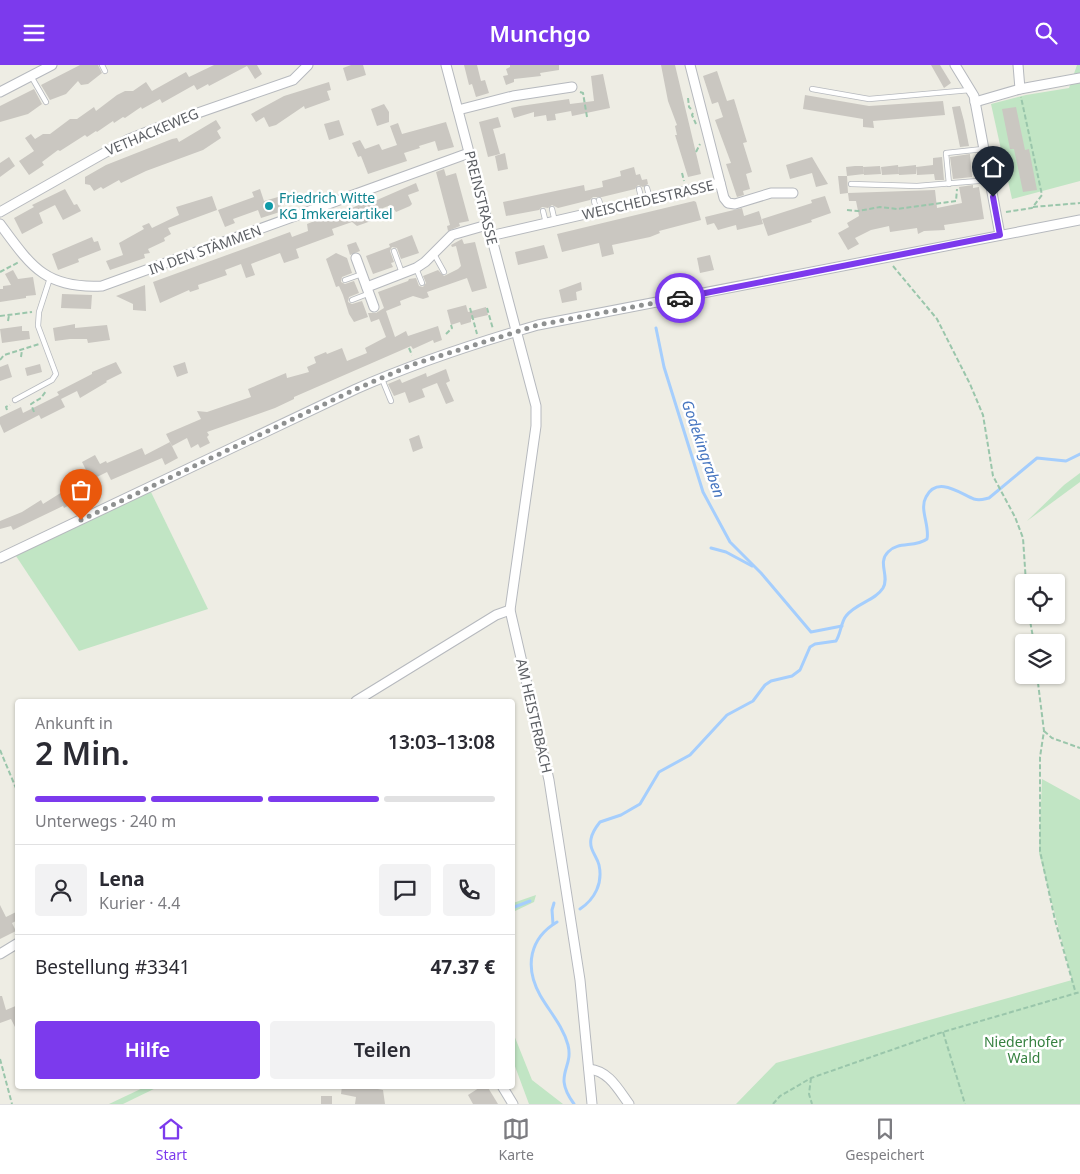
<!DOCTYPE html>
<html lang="de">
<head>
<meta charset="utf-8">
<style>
	body { margin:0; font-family:"Noto Sans",sans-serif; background:#f2f2f3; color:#2b2b33; height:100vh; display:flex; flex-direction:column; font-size:19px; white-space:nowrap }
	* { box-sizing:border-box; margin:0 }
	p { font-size:16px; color:#7c7c81 }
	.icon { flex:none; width:28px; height:28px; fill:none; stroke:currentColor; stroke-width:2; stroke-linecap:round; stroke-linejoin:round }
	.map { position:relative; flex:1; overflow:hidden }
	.drawer { position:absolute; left:15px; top:634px; width:500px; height:390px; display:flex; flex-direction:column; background:#fff; border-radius:5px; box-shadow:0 1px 4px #0004 }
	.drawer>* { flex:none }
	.fabs { position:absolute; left:1015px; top:509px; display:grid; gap:10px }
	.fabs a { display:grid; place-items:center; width:50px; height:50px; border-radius:5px; background:#fff; box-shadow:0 1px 4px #0004; font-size:25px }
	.pin { position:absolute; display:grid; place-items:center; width:42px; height:42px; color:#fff; margin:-51px -21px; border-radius:50% 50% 50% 0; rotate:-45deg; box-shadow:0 0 5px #0007 }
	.pin .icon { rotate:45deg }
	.courier { position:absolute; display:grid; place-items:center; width:50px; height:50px; margin:-25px; border:4px solid #7c3aed; border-radius:50%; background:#fff; color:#222; box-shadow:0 1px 6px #0007 }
	.summary em { font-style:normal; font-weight:600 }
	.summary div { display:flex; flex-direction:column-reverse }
	.summary { display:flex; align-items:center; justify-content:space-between; height:85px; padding:0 20px }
	h1 { font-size:32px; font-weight:600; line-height:38px }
	.bar { display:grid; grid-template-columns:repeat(4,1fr); gap:8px 5px; align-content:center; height:60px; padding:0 20px }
	.bar i { height:6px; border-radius:4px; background:#e1e1e2 }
	.bar .selected { background:#7c3aed }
	.bar p { grid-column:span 4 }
	.line { display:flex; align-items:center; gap:12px; padding:0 20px; border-top:1px solid #e1e1e2 }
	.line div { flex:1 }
	.round { display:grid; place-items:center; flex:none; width:52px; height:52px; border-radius:5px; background:#f2f2f3 }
	.button { display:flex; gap:10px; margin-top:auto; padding:10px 20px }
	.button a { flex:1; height:58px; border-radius:5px; background:#7c3aed; color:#fff; font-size:20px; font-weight:600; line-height:58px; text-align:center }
	.button a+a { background:#f2f2f3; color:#2b2b33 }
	header { display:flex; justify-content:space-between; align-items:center; height:65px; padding:0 20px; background:#7c3aed; color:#fff; font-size:22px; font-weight:600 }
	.menu { display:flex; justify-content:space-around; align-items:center; height:70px; border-top:1px solid #e1e1e2; background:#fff; font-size:14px; color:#7c7c81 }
	.menu a { display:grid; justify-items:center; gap:2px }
	.menu .selected { color:#7c3aed }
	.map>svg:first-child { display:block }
</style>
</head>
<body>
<header><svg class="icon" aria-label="menu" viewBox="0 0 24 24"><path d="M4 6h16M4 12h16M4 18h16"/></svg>Munchgo<svg class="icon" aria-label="search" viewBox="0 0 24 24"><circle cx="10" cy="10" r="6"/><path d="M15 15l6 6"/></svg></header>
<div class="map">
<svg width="1080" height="1039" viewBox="0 0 1080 1039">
	<rect width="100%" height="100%" fill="#eeede4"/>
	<!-- green -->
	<g fill="#c1e5c4">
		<path d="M1077 0H1080V116L1012 134 991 39 1026 30 1069 23Z"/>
		<path d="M1080 408V417L1027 456 1064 420Z"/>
		<path d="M149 423 208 544 79 586 14 488Z"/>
		<path d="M1042 714 1080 735V1039H736L776 998 1072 915 1039 788Z"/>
		<path d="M536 830 534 837 513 847V838Z"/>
		<path d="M513 937 514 970 532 1015 563 1039H529L513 996Z"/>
		<path d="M147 1021H160L123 1039H109Z"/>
	</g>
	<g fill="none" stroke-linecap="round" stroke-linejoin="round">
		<!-- stream -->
		<g stroke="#a5cefd" stroke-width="3">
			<path d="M656 263 664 302 703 427 730 477 761 508 811 567 842 561"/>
			<path d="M711 483 726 487 752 501"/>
			<path d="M512 843 530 836"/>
			<path d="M580 844C595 834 603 818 599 800 597 791 589 785 591 774 592 768 596 762 600 757L621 750 640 739 659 707 690 690 727 650 753 636 765 620 771 616 792 611 800 605 810 582 815 579 836 576C841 568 841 557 846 551 856 538 875 536 883 523 890 511 877 498 888 487 898 476 915 483 927 474 930 461 919 444 926 432 937 410 961 429 974 434 980 436 984 434 989 433L1037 393 1066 396 1080 389"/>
			<path d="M557 857C530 873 524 901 540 930 549 946 563 961 568 980 574 1004 552 1009 574 1039"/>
			<path d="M553 859 552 845 554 838"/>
		</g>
	</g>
	<!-- building -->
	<g fill="#cac7c1">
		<path d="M80 0H98L102 8 88 19 81 20 78 16 66 29 50 35 41 20Z"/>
		<path d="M214 0H257L262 9 255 14 247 1 209 21 208 19 197 25 194 20 162 38 160 34 142 44 141 42 125 53 123 52 114 58 113 56 97 67 96 66 87 72 85 70 60 86 58 85 42 97 44 100 29 110 19 96 34 86 25 73 31 69 35 74 43 69H50L70 54H77L94 42 96 46 117 30 125 26H133L146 17 152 26 186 7 189 12Z"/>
		<path d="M351 0H363L366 10 347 16 343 3Z"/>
		<path d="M464 0H477L481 16 485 15 489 28 476 32 472 19 469 20Z"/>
		<path d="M510 0H559V5L540 8 541 11 514 14V17L506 20 503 11 508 10 506 4 510 2Z"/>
		<path d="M661 0H675L701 109 688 112 675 70H677L675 61 677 60 668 36Z"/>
		<path d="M931 0H940L951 18 944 23Z"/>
		<path d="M717 6 727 36 734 34 747 77 743 78 752 107 746 109 750 124 743 126 744 130 737 132 726 99 731 98 715 55 723 52 718 37 712 39 703 11Z"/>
		<path d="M603 9 610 43 572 51 571 46 555 49 556 55 547 56 546 50 534 52V47L514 53 511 43 520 41 569 34 570 39 594 36 591 11Z"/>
		<path d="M329 17 331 25 327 26 330 35 305 44 304 41 276 60 269 62 264 52 256 57 251 49 284 31Z"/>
		<path d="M34 24 42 39 28 49 0 57V41Z"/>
		<path d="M805 30 869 41 943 36 945 50 873 56 874 63 863 62V54L803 44Z"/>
		<path d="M384 39 389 47V57L377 61 371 44Z"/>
		<path d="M960 41 964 56 969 81 960 82 952 42Z"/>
		<path d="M1016 42 1025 85 1029 84 1037 125 1023 127 1014 84H1010L1002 44Z"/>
		<path d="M498 52 501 62 493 64 500 89 488 92 479 57Z"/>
		<path d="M216 55 221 63 217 66 221 73 203 85 146 106 121 118 119 115 103 124 101 122 94 126 90 120 85 119V112L106 100 172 74 177 73 179 77Z"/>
		<path d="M339 55 344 70 329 75 324 59Z"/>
		<path d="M446 57 454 82 438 86 435 76 419 81 420 83 404 88 407 96 368 109 361 91 358 92 352 78 360 75 365 84 379 79 382 85 397 80 390 61 398 58 402 69Z"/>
		<path d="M505 88 508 104 498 106 495 91Z"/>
		<path d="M970 89 972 112 953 114 950 92Z"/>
		<path d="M9 92 15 101 0 112V98Z"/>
		<path d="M812 92 822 109 828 119 816 122 812 108 790 114 786 100Z"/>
		<path d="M942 92 944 115H935L934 109 917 110 916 102 933 100V93Z"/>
		<path d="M898 100 899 109 882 110 881 102Z"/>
		<path d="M916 100V109L899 110 898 102Z"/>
		<path d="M855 101H863L864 109 847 111 846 102Z"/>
		<path d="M880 101 881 109 864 110 863 102Z"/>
		<path d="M634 102 636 110 640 109 642 115 647 114 648 119 643 122 638 120 635 124 602 132H593L590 135 558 143 552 140 548 143 542 142 539 145 506 151 503 137 584 120 585 126 603 122 602 116 621 111 620 106Z"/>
		<path d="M444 104 446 111 456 108 469 156 459 158 460 161 448 166 447 161 450 160 436 107Z"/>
		<path d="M838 111H847L848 128 840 129Z"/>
		<path d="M416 118 419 126 408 130 412 139 410 141 396 147 391 140 370 148 373 154 371 156 357 161 352 157 332 164 334 170 296 184 299 193 284 198 280 188 251 199 255 210 246 213 241 199 225 205 227 210 198 220 199 224 190 227 189 225 160 238 153 217 290 167 292 172 308 166 307 159 327 151 328 153 366 137 367 139 377 135Z"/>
		<path d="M973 120V123L979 122 984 154 944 160 945 165 924 166 918 169 917 163 890 167 889 161 871 165 855 173 859 179 848 185 838 168 849 162 847 158 859 151 856 136H849L848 128 935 125 937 143 962 138 959 122Z"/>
		<path d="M65 124 74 140 77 139 81 146 63 155 55 140 39 148 43 158 22 169 14 153 34 142 32 140Z"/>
		<path d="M260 124 264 136 278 132 283 146 261 153 258 145 233 154 235 158 225 162 218 145 254 132 252 127Z"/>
		<path d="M212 131 217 145 168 163 171 169 164 173 165 176 148 184 150 188 144 189 145 193 110 205 106 196 123 190 119 178 144 164 142 161 149 158 152 163 179 150 176 142Z"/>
		<path d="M825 131 831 148 811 155 812 157 768 171 762 154 812 138 811 135Z"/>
		<path d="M694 136 696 137 701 155 659 166 660 168 650 172 612 180 614 189 602 192 599 178 562 187 557 169Z"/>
		<path d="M742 143 744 151 759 146 763 159 737 165 736 160 718 165 714 158 707 160 705 152Z"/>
		<path d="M412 170 419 188 401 194 397 183 392 182 390 186 394 197 391 198 393 202 373 209 366 191 390 182 389 179Z"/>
		<path d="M92 172 94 177 98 176 101 185 78 194 79 197 58 205 52 189Z"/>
		<path d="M462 174 464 179 475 177 487 223 472 227 467 213 427 227 429 232 423 234 413 231 400 236 401 240 386 246 395 272 406 266 408 271 438 261 442 275 434 278 433 275 413 284 411 281 294 332V334L275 343 207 367 209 370 207 372 210 378 200 383 198 379 191 383 187 373 172 381 166 369 201 354 197 346 207 347 251 332 248 324 286 308 287 313 309 307 307 302 316 298 314 292 326 287 327 289 342 283 347 296 367 288 365 283 386 272 379 254 371 257 368 248H376L384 243 378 227 408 216 409 214 416 213 419 221 423 222 426 218 423 211 438 205 444 211 458 204 461 201 456 181 452 182 451 180Z"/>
		<path d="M356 177 360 186 350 190 347 180Z"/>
		<path d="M544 180 548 193 518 200 515 187Z"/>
		<path d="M336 188 347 193 352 208 342 212 341 217 345 219 354 216 359 228 349 232 348 237 352 239 362 236 368 252 354 257 349 249 343 230 339 221 336 222 326 194Z"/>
		<path d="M710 190 714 205 700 208 697 193Z"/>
		<path d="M13 205 18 214 33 212 36 230 26 231V233L0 237V224H3V221L11 220 5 209Z"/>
		<path d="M581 217 582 225 576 227 577 235 562 238 559 225Z"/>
		<path d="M145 220 146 246 133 245V239L116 231Z"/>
		<path d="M62 229 92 230 91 244 61 243Z"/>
		<path d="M466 240 468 247 486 242 488 250 471 254V257L461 260 460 257 451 260 447 245Z"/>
		<path d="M75 259V263L107 260 110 275 88 278 87 274H70L55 276 53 263Z"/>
		<path d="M22 261V266H29L30 274 2 278 0 264Z"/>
		<path d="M116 297 122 308 106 316 107 317 80 333 77 326 61 334 65 342 41 354 39 350 4 368 0 359V352L21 342 23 348 59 330 57 327 92 309V307Z"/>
		<path d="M185 297 188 308 177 312 173 301Z"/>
		<path d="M8 299 12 312 0 316V302Z"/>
		<path d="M40 299 42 307 27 311 25 303Z"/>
		<path d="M446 304 450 316 446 318 454 336 446 339 437 318 422 324 425 332 409 338 405 327 394 331 388 319 400 314 402 318 426 308 427 312Z"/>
		<path d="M419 370 423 383 413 387 409 374Z"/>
		<path d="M170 377 178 393 165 400 162 393 111 415 107 407 91 415 82 397 95 390 100 399 106 396 107 398 142 383 145 390Z"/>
		<path d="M91 416 96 424 88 428 91 433 75 441 73 438 64 443 63 441 13 465 11 461 0 464V456L22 447 41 435 43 439 75 419 77 423Z"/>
		<path d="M0 840 6 852 18 846V855L12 858 16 866 0 874Z"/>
		<path d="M0 931H2L6 945 18 940V968L11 954 0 958Z"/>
		<path d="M342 1021H378V1024L383 1025 385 1039H355L356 1032 341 1029Z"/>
		<path d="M482 1021H487L498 1039H473L468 1030Z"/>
		<rect x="321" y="1031" width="11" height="8"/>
	</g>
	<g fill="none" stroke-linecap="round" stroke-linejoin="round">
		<defs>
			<g id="lane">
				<path d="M102 0 105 6"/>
				<path d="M31 11 46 37"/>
				<path d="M812 24 869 34 970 25"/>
				<path d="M851 119 917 121 990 115"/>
				<path d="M949 119 946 88 983 84"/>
				<path d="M647 123 650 134"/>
				<path d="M639 124 642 136"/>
				<path d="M599 135 602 145"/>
				<path d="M594 136 597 147"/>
				<path d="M552 144 555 157"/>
				<path d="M543 146 546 158"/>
				<path d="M394 186 402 208"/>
				<path d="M434 189 444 207"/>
				<path d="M416 203 422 218"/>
				<path d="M345 215 362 209"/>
				<path d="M352 235 370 228"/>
				<path d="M382 314 391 336"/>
				<path d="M15 335 52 315 56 309 38 261 39 247 50 213"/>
			</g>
			<g id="street">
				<path d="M446 0 536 341V361L510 545 549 715 580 915 592 1039"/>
				<path d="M690 0 724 133 728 138 735 139 771 128H793"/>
				<path d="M955 0 974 31 1000 170"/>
				<path d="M1018 0 1020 24"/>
				<path d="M0 27 52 0"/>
				<path d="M975 37 1020 24 1080 13"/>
				<path d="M458 45 513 31 572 22"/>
				<path d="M0 147 129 74 169 58 293 15 308 0"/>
				<path d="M0 159C31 201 45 224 102 221L469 88"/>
				<path d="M490 171 720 118"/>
				<path d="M356 193 374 242"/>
				<path d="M367 222 416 203 425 197 452 170 487 160"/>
				<path d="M0 493 356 324C415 298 476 278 538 260L1080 155"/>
				<path d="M356 636 496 550 510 545"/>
				<path d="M0 889 18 878"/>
				<path d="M589 1004C609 1006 618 1024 629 1039"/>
				<path d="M502 1021 513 1039"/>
			</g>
		</defs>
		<!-- lane casing -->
		<use href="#lane" stroke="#b6b9be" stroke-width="6"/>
		<!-- street casing -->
		<use href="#street" stroke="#b6b9be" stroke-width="11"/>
		<!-- path -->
		<g stroke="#9ac6ab" stroke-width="2" stroke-dasharray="5 2.5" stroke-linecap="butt">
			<path d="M580 27 583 28 587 52"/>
			<path d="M688 33 689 42 691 44"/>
			<path d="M693 48 692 50 696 59"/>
			<path d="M696 87 700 79"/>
			<path d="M682 108 684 116"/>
			<path d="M1033 142 1080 138"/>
			<path d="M847 145 858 146 880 142 897 144 956 136 957 124"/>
			<path d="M1006 147 1032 143 1042 130 1021 32"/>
			<path d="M893 201 937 254 970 319 983 350 993 411 1015 452 1023 473 1026 518"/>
			<path d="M0 207 19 197"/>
			<path d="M470 243 477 269"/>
			<path d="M487 243 493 264"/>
			<path d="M0 251 32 247"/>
			<path d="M8 256 9 250"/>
			<path d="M446 269 452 263 451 260"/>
			<path d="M409 283 412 290"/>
			<path d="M21 292 22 285"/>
			<path d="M0 295 4 290 39 279"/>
			<path d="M7 345 6 342 10 340"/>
			<path d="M34 347 31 339 41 333 46 326"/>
			<path d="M1029 550 1034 578"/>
			<path d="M1037 610 1044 666 1040 692V786L1055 855 1076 929"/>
			<path d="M1044 666 1052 673 1080 683"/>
			<path d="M0 685 18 728"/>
			<path d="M943 967 965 1039"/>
			<path d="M0 994 12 1039"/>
			<path d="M811 1013 809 1029 812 1039"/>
			<path d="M773 1039 780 1031 811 1013 943 967 1080 927"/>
		</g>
		<!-- lane -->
		<use href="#lane" stroke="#fff" stroke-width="4.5"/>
		<!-- street -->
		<use href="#street" stroke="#fff" stroke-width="9"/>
	</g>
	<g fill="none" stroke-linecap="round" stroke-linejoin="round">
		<!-- done -->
		<path stroke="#8f9191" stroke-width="5" stroke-dasharray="0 9" d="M81 455 356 324 414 299 538 260 680 233"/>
		<!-- route -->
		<path stroke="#7c3aed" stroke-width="6" d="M680 233 1000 170 993 132"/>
	</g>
	<!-- markers -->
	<circle fill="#0f9aa8" stroke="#fff" stroke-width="2" cx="269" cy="141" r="5"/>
	<g text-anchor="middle" stroke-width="5" stroke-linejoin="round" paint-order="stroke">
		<!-- street labels -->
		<g font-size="14" fill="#5c5f64" stroke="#fff">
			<text transform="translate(152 67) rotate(-23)" y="5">VETHACKEWEG</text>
			<text transform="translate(481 133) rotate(76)" y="5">PREINSTRASSE</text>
			<text transform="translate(648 135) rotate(-13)" y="5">WEISCHEDESTRASSE</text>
			<text transform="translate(205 185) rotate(-20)" y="5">IN DEN STÄMMEN</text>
			<text transform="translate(534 651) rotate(77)" y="5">AM HEISTERBACH</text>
		</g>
		<!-- culture labels -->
		<g font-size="14" fill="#0d838f" stroke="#fff" text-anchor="start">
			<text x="279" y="138">Friedrich Witte<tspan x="279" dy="16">KG Imkereiartikel</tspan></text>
		</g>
		<!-- park labels -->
		<g font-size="14" fill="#368140" stroke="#fff">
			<text x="1024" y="982">Niederhofer<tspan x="1024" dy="16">Wald</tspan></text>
		</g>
		<!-- water labels -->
		<g font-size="15" font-style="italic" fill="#4776c0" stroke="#fff">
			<text transform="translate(703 384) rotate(71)" y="5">Godekingraben</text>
		</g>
	</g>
</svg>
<div class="fabs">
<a><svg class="icon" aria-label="locate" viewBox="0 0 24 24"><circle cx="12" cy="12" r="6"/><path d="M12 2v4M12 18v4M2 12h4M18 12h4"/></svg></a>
<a><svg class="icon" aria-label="layers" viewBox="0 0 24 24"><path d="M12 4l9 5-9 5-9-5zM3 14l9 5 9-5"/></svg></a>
</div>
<div class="pin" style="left:81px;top:455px;background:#ea580c"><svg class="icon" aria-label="bag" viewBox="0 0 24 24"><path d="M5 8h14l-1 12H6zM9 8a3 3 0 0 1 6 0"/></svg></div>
<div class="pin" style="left:993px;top:132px;background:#1f2937"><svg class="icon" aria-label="home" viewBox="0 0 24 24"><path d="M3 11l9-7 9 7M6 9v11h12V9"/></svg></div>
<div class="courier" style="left:680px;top:233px"><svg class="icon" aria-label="car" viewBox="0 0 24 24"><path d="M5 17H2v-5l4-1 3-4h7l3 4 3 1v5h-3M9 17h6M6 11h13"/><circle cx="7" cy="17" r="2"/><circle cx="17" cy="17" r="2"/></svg></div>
<section class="drawer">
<div class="summary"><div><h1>2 Min.</h1><p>Ankunft in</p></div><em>13:03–13:08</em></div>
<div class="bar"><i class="selected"></i><i class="selected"></i><i class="selected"></i><i></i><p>Unterwegs · 240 m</p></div>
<div class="line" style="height:90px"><a class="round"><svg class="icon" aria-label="person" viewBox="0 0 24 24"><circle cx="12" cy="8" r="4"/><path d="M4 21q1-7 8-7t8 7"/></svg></a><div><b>Lena</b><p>Kurier · 4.4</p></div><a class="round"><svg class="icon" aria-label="chat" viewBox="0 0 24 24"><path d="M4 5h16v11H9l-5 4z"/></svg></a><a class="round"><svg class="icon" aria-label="phone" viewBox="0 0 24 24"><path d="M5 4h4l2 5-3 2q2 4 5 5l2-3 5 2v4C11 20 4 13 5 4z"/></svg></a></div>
<div class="line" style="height:65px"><div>Bestellung #3341</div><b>47.37 €</b></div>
<div class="button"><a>Hilfe</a><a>Teilen</a></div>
</section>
</div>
<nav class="menu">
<a class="selected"><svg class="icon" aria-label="home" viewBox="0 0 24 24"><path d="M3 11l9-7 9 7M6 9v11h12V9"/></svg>Start</a>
<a><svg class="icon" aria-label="map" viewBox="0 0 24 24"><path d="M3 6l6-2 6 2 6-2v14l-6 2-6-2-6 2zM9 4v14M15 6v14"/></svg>Karte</a>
<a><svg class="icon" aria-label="saved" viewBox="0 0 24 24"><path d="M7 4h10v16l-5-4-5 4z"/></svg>Gespeichert</a>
</nav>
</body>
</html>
